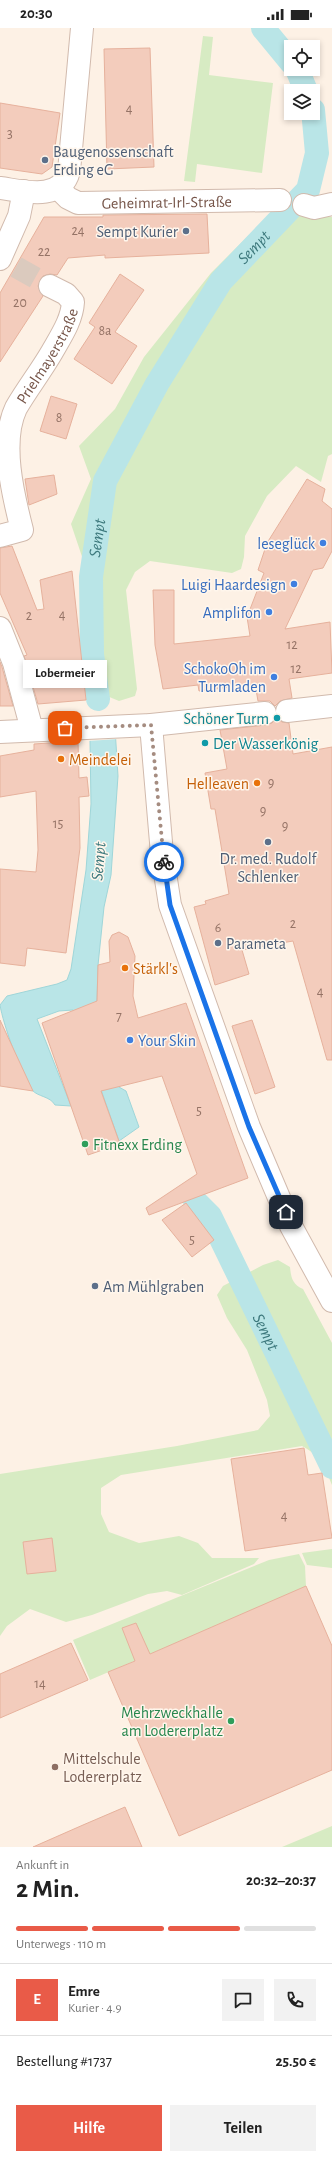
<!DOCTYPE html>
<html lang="de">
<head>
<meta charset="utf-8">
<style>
	body { margin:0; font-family:"Alegreya Sans",sans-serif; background:#f2f2f2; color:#222; height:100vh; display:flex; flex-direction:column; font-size:15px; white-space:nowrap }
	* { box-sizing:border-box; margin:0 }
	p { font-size:13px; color:#767676 }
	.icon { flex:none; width:22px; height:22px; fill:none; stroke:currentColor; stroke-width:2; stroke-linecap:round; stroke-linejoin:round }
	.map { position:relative; height:1819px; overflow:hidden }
	.side { display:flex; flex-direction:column; background:#fff; flex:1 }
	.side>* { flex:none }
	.buttons { position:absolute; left:284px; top:12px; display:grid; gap:8px }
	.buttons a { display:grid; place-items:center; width:36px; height:36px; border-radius:0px; background:#fff; box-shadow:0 2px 6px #0003; font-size:20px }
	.pin { position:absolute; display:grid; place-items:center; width:34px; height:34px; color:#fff; margin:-17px; border-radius:8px; box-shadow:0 2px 6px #0006 }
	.courier { position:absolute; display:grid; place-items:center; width:40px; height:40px; margin:-20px; border:3px solid #1a73e8; border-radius:50%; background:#fff; color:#222; box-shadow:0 1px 5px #0007 }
	.bubble { position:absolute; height:28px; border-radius:0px; background:#fff; box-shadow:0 2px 6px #0003; font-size:13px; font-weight:700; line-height:28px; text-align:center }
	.summary em { font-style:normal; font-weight:700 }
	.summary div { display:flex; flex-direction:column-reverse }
	.summary { display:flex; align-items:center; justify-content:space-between; height:68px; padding:0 16px }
	h1 { font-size:26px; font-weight:700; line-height:30px }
	.bar { display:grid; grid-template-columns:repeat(4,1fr); gap:6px 4px; align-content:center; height:48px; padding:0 16px }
	.bar i { height:5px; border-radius:3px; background:#e0e0e0 }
	.bar .on { background:#e95b48 }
	.bar p { grid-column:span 4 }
	.line { display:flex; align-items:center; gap:10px; padding:0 16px; border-top:1px solid #e0e0e0 }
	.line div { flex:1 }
	.round { display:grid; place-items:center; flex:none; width:42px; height:42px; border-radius:0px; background:#f2f2f2 }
	.primary-button { display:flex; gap:8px; margin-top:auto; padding:8px 16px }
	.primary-button a { flex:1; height:46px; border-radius:0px; background:#e95b48; color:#fff; font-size:16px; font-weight:700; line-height:46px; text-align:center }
	.primary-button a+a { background:#f2f2f2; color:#222 }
	.status { display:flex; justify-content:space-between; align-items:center; height:28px; padding:0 20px; background:#fff; direction:ltr }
	.status svg { height:11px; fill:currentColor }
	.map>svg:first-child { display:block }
</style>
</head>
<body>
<div class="status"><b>20:30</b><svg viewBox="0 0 49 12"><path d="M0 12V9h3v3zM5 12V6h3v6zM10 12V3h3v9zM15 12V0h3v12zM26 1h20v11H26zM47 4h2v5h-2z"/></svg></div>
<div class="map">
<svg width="332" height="1819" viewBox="0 0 332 1819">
	<rect width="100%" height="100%" fill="#fdf1e5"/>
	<!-- green -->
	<g fill="#d7ebc3">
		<path d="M203 8 213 9 209 47 273 55 262 145 197 136 195 154 184 153Z"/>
		<path d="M279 183 332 189V426L328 428 321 454 296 438 267 468 245 508 244 529 241 541 232 545 150 533 135 544 126 562 137 661 135 668 119 673 107 668 100 582 71 496 91 451 79 418 115 381 144 329 211 245 249 207 258 202Z"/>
		<path d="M278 1232 290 1239C291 1250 293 1257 303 1261L332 1315V1457C324 1437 322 1429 302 1418L121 1447 101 1460V1486L109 1504 139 1515 179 1508 198 1515 212 1530H259L254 1536 182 1567 167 1563 148 1566 92 1587 66 1594 30 1581 7 1598 0 1608V1446L177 1418 258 1402 270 1388 267 1372 247 1322 227 1290 217 1267 223 1258 263 1237Z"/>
		<path d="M332 1521V1540L307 1537 302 1525Z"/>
		<path d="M299 1526 305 1538 306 1559 90 1652 73 1612 269 1532Z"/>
		<path d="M332 1798V1819H282Z"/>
	</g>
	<!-- water -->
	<g fill="#b9e5e7" stroke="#9fd6d9">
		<path d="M95 638 99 645 105 672 114 684 118 748 111 847 104 879 98 937 97 974 82 1005 73 982 59 983 37 991 71 1078 55 1077C50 1068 38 1069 32 1062 21 1046 3 996 0 977L7 968 57 956 67 952 71 941 86 842 91 776 89 650Z"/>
		<path d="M112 1031 119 1059 126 1063 139 1099 119 1113 92 1036Z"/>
	</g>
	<!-- pier -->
	<path fill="#fdf1e5" d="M110 676 116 684 118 711 88 713 87 677Z"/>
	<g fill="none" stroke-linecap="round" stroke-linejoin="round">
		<!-- canal -->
		<g stroke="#b9e5e7" stroke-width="24">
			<path d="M263 0 291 34"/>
			<path d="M297 41 306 63"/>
			<path id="s1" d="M98 671 92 626 91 549 105 453 157 356 221 253 308 162 317 125 313 82"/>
			<path id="s2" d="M195 1173 210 1188 332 1439"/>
		</g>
	</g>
	<!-- building -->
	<g fill="#f3ccbc" stroke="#e6b19c">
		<path d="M150 20 154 139 107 141 104 21Z"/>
		<path d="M0 75 60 85 52 139 42 146 0 140Z"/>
		<path d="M207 186 209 225 105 230V227L68 230 57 247 50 246 43 248 38 258 43 268 0 334V265L44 189H103V187Z"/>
		<path d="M120 246 144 262 115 304 137 318 112 356 74 331 95 299 89 295Z"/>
		<path d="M51 368 77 376 66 411 40 403Z"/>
		<path d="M54 447 57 466 29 477 25 451Z"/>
		<path d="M307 451 325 461 322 473 332 481V523L323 540 313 542 285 601 330 594 332 645 289 651 292 670 280 673 275 678 270 673H258L255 656 199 663 198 657 163 661 155 617 153 562H174V616L250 608 247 589 264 545 258 542 267 515Z"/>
		<path d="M12 518 37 582 44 581 40 552 72 543 86 672 38 676 24 628 27 627 0 565V520Z"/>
		<path d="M0 634 2 639 13 678H0Z"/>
		<path d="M277 690 282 694 289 695 293 726 332 719V1032H327L293 913 242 922 249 946 215 957 194 879 206 876 205 873 229 866 215 781H211L205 745 227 741 220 702 266 697 272 695Z"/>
		<path d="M78 713 79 750 87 749 89 768 79 769 80 820 66 925 27 920 25 938 0 935V841L36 844 38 822 36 763 0 769V728L34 722V716Z"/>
		<path d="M119 904 128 909 135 928 133 968 138 990 186 975 248 1150 149 1187 146 1180 197 1146 162 1048 101 1063 120 1116 88 1127 42 995 97 973 98 937 110 934 109 913 112 907Z"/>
		<path d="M0 992 33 1063 0 1058Z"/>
		<path d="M252 992 275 1059 255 1066 232 998Z"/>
		<path d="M186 1175 214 1212 192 1229 162 1192Z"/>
		<path d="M304 1420 308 1447 322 1445 332 1510 245 1523 231 1431Z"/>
		<path d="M52 1510 56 1543 27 1546 23 1514Z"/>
		<path d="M306 1558 332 1618V1742L179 1808 108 1644 135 1633 122 1600 136 1595 150 1626Z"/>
		<path d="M71 1615 88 1652 0 1690V1646Z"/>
		<path d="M125 1779 142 1819H33L83 1797Z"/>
	</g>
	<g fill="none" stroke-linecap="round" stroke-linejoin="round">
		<!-- minor-tunnel -->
		<path stroke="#dbcabe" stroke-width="22" stroke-dasharray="22 11" stroke-linecap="butt" d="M16 239 50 258"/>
		<defs>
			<g id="minor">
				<path d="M0 160C23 163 61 174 69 143L82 0"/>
				<path id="s3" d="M58 160 68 170 78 175 280 172"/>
				<path d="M304 177 314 180 332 176"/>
				<path d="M0 231 19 188 24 163"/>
				<path id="s4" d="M0 508 22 502C13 467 0 414 16 380 27 361 41 343 52 324 61 308 72 292 73 274L66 266 50 258"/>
				<path d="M0 600 14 635 32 702"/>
				<path d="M287 683 332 678"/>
				<path d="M151 697 162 826 170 877 249 1099 291 1198 332 1273"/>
				<path d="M0 704 151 697 265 685"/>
			</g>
		</defs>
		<!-- minor casing -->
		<use href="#minor" stroke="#d1baad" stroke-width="24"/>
		<!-- minor -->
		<use href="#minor" stroke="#fff" stroke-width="22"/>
	</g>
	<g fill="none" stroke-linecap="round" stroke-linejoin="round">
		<!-- done -->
		<path stroke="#a58c80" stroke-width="4" stroke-dasharray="0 7.2" d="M65 700 151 697 164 834"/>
		<!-- route -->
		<path stroke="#1a73e8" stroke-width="5" d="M164 834 170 877 249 1099 286 1184"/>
	</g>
	<!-- markers -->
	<g fill="#5c6f8a" stroke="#fff6ec" stroke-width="1.5">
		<circle cx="45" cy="132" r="4"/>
		<circle cx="186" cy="203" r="4"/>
		<circle cx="268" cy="814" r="4"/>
		<circle cx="218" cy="915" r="4"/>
		<circle cx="95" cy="1258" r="4"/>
	</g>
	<g fill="#3f7fe0" stroke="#fff6ec" stroke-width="1.5">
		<circle cx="323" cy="515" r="4"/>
		<circle cx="294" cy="556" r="4"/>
		<circle cx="269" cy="584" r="4"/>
		<circle cx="274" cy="649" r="4"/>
		<circle cx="130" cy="1012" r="4"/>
	</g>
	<g fill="#0f9aa8" stroke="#fff6ec" stroke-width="1.5">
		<circle cx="277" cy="690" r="4"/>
		<circle cx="205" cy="715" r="4"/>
	</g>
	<g fill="#e8710a" stroke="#fff6ec" stroke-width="1.5">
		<circle cx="61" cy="731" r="4"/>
		<circle cx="257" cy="755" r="4"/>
		<circle cx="125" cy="940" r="4"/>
	</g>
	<g fill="#2e9e5b" stroke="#fff6ec" stroke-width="1.5">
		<circle cx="85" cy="1116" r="4"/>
		<circle cx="231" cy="1693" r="4"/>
	</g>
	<circle fill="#8d6e63" stroke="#fff6ec" stroke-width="1.5" cx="55" cy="1739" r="4"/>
	<g text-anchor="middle" stroke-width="3" stroke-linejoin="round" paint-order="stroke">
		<!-- number labels -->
		<g font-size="14" fill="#957366">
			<text x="129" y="85">4</text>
			<text x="10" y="110">3</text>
			<text x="78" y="207">24</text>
			<text x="44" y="228">22</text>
			<text x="20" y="279">20</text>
			<text x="105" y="307">8a</text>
			<text x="59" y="394">8</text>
			<text x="62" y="591">4</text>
			<text x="29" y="592">2</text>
			<text x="292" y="621">12</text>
			<text x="296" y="645">12</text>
			<text x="271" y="759">9</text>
			<text x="263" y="787">9</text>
			<text x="58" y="800">15</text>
			<text x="285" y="802">9</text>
			<text x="293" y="900">2</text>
			<text x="218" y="904">6</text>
			<text x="320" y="968">4</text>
			<text x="119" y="992">7</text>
			<text x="199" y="1087">5</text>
			<text x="192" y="1216">5</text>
			<text x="284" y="1492">4</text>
			<text x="40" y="1660">14</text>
		</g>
		<!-- service labels -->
		<g font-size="16" fill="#4e5e75" stroke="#fff6ec" text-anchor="start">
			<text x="53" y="129">Baugenossenschaft<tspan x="53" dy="18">Erding eG</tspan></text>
			<text x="178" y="209" text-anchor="end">Sempt Kurier</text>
			<text x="268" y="836" text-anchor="middle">Dr. med. Rudolf<tspan x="268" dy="18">Schlenker</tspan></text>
			<text x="226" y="921">Parameta</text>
			<text x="103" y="1264">Am Mühlgraben</text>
		</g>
		<!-- street labels -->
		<g font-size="16" fill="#765549" stroke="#fff6ec">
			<text dy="6" stroke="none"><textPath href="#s3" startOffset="114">Geheimrat-Irl-Straße</textPath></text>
			<text dy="6" stroke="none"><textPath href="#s4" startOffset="208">Prielmayerstraße</textPath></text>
		</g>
		<!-- shop labels -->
		<g font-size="16" fill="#366cbe" stroke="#fff6ec" text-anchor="end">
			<text x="315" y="521">leseglück</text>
			<text x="286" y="562">Luigi Haardesign</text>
			<text x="261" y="590">Amplifon</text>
			<text x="266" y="646">SchokoOh im<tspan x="266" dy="18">Turmladen</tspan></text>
			<text x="138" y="1018" text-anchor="start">Your Skin</text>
		</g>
		<!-- culture labels -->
		<g font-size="16" fill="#0d838f" stroke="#fff6ec" text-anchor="end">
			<text x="269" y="696">Schöner Turm</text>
			<text x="213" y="721" text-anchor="start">Der Wasserkönig</text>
		</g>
		<!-- food labels -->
		<g font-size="16" fill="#c56008" stroke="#fff6ec" text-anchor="start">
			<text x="69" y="737">Meindelei</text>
			<text x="249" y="761" text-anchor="end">Helleaven</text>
			<text x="133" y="946">Stärkl's</text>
		</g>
		<!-- leisure labels -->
		<g font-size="16" fill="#27864d" stroke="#fff6ec" text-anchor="start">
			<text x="93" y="1122">Fitnexx Erding</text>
			<text x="223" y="1690" text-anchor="end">Mehrzweckhalle<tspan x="223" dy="18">am Lodererplatz</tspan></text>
		</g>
		<!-- education labels -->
		<g font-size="16" fill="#785e54" stroke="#fff6ec" text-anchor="start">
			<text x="63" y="1736">Mittelschule<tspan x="63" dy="18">Lodererplatz</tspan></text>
		</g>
		<!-- water labels -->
		<g font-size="17" font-style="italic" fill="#3c787c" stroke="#fff6ec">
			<text dy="6" stroke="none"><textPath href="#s1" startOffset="498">Sempt</textPath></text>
			<text dy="6" stroke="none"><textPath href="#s1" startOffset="162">Sempt</textPath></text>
			<text transform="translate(98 833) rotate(-85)" y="6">Sempt</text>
			<text dy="6" stroke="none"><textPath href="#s2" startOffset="150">Sempt</textPath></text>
		</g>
	</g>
</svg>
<div class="buttons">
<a><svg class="icon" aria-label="locate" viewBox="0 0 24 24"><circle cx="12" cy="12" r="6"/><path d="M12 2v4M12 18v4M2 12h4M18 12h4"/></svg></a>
<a><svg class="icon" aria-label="layers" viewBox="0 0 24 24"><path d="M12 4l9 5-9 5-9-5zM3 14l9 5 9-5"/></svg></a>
</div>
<div class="pin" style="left:65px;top:700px;background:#ea580c"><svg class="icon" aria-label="bag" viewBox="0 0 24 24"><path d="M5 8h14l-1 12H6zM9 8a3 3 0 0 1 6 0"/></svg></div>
<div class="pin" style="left:286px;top:1184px;background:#1f2937"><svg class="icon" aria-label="home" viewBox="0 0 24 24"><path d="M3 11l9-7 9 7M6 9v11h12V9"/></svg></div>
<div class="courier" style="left:164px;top:834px"><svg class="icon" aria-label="bike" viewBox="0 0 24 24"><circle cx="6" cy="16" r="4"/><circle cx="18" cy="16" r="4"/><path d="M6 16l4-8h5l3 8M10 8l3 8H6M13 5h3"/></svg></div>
<div class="bubble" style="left:23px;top:632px;width:84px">Lobermeier</div>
</div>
<section class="side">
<div class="summary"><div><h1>2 Min.</h1><p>Ankunft in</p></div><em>20:32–20:37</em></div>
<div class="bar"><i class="on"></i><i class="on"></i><i class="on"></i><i></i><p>Unterwegs · 110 m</p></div>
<div class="line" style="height:72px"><b class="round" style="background:#e95b48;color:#fff">E</b><div><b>Emre</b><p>Kurier · 4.9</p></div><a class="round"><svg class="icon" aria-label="chat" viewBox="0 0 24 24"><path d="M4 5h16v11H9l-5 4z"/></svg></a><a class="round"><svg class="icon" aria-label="phone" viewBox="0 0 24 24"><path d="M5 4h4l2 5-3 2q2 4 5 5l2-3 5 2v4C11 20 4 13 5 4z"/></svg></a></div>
<div class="line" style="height:52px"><div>Bestellung #1737</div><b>25.50 €</b></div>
<div class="primary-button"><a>Hilfe</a><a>Teilen</a></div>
</section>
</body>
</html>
